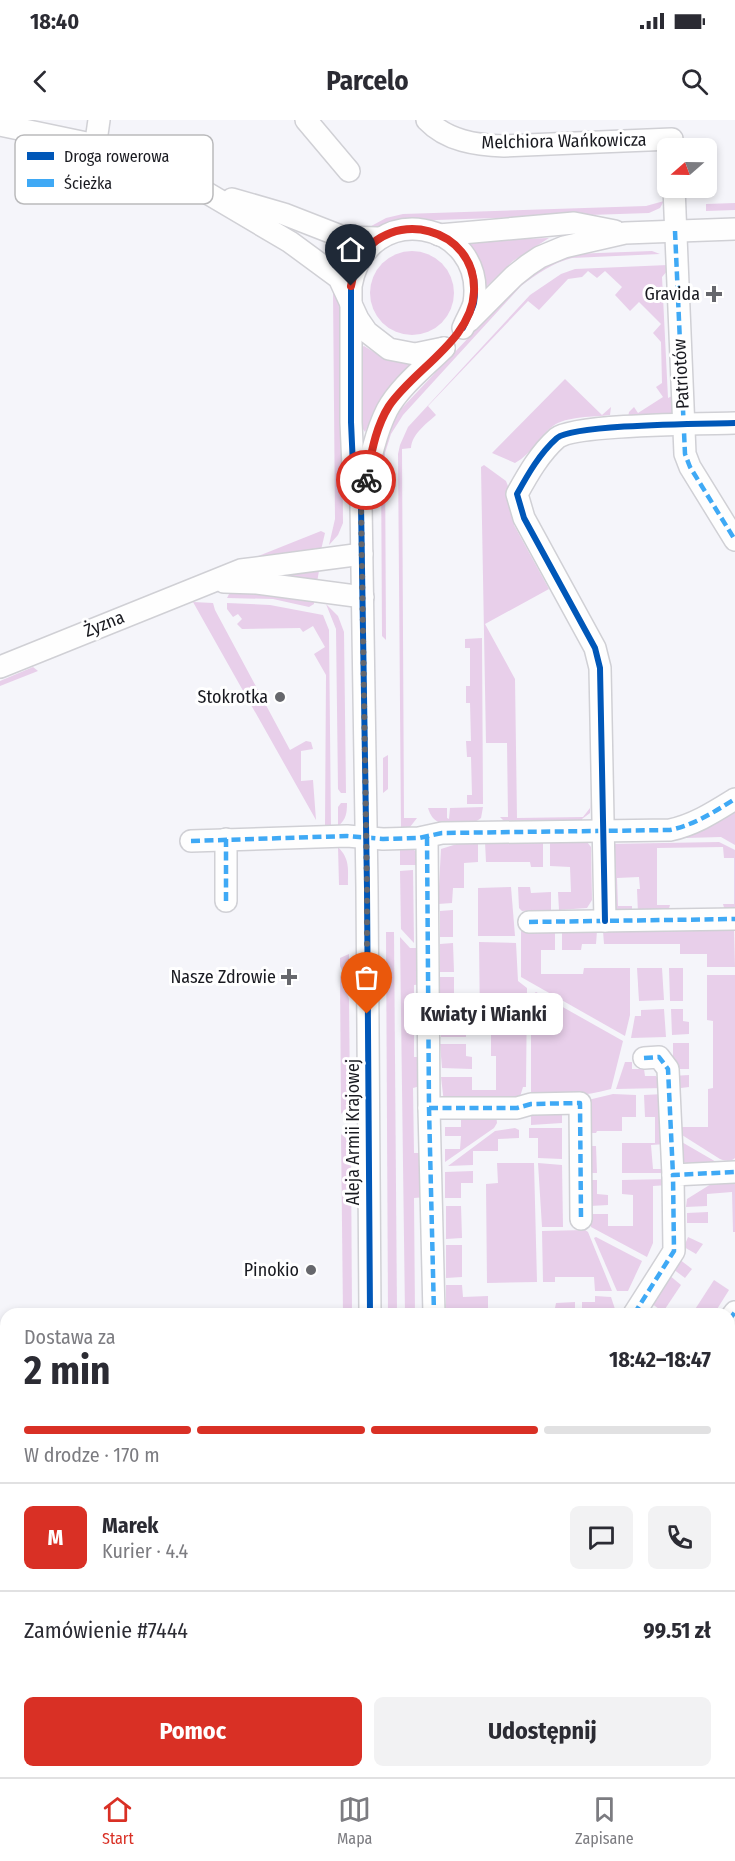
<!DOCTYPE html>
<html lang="pl">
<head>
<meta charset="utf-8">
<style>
	body { margin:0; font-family:"Fira Sans Condensed",sans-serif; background:#f2f2f3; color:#2b2b33; height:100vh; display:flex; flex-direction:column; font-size:22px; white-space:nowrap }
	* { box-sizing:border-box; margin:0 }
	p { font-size:20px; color:#7c7c81 }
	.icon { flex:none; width:33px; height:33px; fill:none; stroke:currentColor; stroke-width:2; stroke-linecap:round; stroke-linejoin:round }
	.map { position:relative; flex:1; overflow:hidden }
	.panel { position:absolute; left:0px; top:1188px; width:735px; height:470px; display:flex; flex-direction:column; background:#fff; border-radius:18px 18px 0 0; box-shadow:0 3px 9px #0003 }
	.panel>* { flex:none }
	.needle { width:39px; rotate:250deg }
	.tools { position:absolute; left:657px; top:18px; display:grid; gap:12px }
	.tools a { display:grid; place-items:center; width:60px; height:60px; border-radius:9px; background:#fff; box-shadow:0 3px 9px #0003; font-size:30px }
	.pin { position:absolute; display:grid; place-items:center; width:51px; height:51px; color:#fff; margin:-62px -26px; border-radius:50% 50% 50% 0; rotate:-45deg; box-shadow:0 0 6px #0007 }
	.pin .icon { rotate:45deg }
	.courier { position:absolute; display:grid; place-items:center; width:60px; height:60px; margin:-30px; border:4px solid #d93025; border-radius:50%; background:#fff; color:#222; box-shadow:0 2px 8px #0007 }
	.bubble { position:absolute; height:42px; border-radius:9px; background:#fff; box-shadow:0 3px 9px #0003; font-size:20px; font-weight:700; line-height:42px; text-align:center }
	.overview em { font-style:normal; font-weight:700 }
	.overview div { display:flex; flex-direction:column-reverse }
	.overview { display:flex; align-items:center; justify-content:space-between; height:102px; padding:0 24px }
	h1 { font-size:39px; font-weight:700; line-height:45px }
	.bar { display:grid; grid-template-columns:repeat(4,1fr); gap:9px 6px; align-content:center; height:72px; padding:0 24px }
	.bar i { height:8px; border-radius:4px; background:#e1e1e2 }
	.bar .selected { background:#d93025 }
	.bar p { grid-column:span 4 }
	.line { display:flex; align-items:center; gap:15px; padding:0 24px; border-top:2px solid #e1e1e2 }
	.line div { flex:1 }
	.round { display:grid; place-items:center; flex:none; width:63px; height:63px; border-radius:9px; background:#f2f2f3 }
	.cta { display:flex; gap:12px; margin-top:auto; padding:12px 24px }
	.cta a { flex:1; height:69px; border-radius:9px; background:#d93025; color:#fff; font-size:24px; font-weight:700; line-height:69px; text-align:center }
	.cta a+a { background:#f2f2f3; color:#2b2b33 }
	.status { display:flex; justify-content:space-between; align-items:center; height:42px; padding:0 30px; background:#fff; direction:ltr }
	.status svg { height:16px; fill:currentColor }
	header { display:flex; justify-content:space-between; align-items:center; height:78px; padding:0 24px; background:#fff; font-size:27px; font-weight:700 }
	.dock { display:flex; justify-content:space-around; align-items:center; height:84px; border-top:2px solid #e1e1e2; background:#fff; font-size:16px; color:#7c7c81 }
	.dock a { display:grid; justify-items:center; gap:3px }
	.dock .selected { color:#d93025 }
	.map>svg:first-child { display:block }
</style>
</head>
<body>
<div class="status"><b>18:40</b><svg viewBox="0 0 49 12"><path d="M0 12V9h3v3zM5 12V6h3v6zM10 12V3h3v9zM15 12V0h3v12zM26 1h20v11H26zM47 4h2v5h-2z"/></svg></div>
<header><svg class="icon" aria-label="back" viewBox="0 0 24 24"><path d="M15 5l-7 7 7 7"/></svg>Parcelo<svg class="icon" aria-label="search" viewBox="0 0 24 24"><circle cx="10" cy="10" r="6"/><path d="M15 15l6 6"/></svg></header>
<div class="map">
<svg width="735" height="1657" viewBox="0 0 735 1657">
	<rect width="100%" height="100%" fill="#f5f5fa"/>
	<!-- green -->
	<g fill="#e8cfea">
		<path d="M664 81 660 88 649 93 407 101 362 111 386 98 403 94 646 86Z"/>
		<path d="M735 83V90L706 91V84Z"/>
		<path d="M549 118 513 141 485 168 463 121Z"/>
		<circle cx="412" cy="173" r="42"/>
		<path d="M652 131 660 134 572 138C552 143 537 154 521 166L403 295 391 314 385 333 386 520 382 516 381 338 386 315 401 289 522 161 541 147 572 134Z"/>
		<path d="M668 145V150L662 157 668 278 674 275C674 283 675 290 670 295L628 297 629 292 634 287 638 293 663 277 656 267 662 263 661 222 653 213 661 204 639 182 630 191 615 175 622 167 605 151 597 158 588 151 582 157 568 159 539 190 528 181 428 286 436 295C426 304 412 314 411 328L402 329 404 698H417L410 707 401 710 398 334 400 325 408 307 530 175 561 154 575 149Z"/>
		<path d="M333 170 341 182 343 403 338 415 329 425 335 399Z"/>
		<path d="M364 226 385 239 411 244 412 246 377 288 365 312 363 309 362 227Z"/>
		<path d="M565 259 602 295 611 287 610 295C595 297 566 296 553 306 539 316 532 334 515 343L492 333Z"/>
		<path d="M484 345 506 361 518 392 514 405 549 469 485 504 515 559 517 698 583 697 590 688 591 678 590 693 582 699V703L513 704 505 702 500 697H508L507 623H486L481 347Z"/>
		<path d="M321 411 325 413 321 430 251 439Z"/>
		<path d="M319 451 317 462 272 455Z"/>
		<path d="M248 471 314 480V484L309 487 273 479 227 478 230 472Z"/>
		<path d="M193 482 213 483 215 490 290 630 306 621 311 622 313 629 301 631V661L313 660 316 700Z"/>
		<path d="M227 483 270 485 323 495 329 510 331 709H328L325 706 326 555 314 534 325 527 313 506 303 512 300 508 242 509 237 504 242 499 238 494 233 497 227 489Z"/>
		<path d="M326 484 338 496 344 512 346 673H341L338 669 336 509Z"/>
		<path d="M482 518 483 684H467V675H472L471 637H467L466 621H471L470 583H466V566H470V528H465V519Z"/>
		<path d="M33 547 38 551 0 566V561Z"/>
		<path d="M388 635V669L383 673V638Z"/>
		<path d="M341 683H347C347 693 346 700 338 706V687Z"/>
		<path d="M483 687 481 698C474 705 452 706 441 703 434 701 430 695 428 688H447V698L449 699 450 688Z"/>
		<path d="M729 692 735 693V725L721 717 686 718 685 714Z"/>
		<path d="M485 722H543V747H531L530 742H486Z"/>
		<path d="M587 722 591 727 592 780 587 788 559 790 558 772H571L570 747 550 746V723Z"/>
		<path d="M719 722 735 730V794L725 791 723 784H734V738H724L723 727 657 728V785H670L668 792 638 794 637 769H640L639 757 617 758 618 786H632V794L612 791 608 724Z"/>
		<path d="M460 723 478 724V742L464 743V768H453L452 783 438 784 441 729Z"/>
		<path d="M338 727C350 739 348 749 348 765H339Z"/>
		<path d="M400 727C416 728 417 730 422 745H400Z"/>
		<path d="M413 750 414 823 401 809 400 751Z"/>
		<path d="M511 767 515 816H478V768Z"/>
		<path d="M518 767H530L531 773 551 772V790L522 791 519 788Z"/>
		<path d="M453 790V817H440V791Z"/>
		<path d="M734 809 735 847H707V834H680V824H604L603 811Z"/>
		<path d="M521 811 555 812V830H541V854H583L584 848H630V895L625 916 521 857Z"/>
		<path d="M562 811H597L596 824H582L581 830H562Z"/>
		<path d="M386 812H394L397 1194H388Z"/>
		<path d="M400 817 410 828H422L424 864 414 865V937H424V965L413 968 414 1033H425L427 1077 414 1078 415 1194H405Z"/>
		<path d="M479 822 516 823 518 861 527 868 526 967H523L519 980 444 983 441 957H472V970H496V936H491V902H480Z"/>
		<path d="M453 823 454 852H440V824Z"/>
		<path d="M349 834V868L340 846V838Z"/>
		<path d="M637 848H662L664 880 639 881Z"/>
		<path d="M669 848H683V881H670Z"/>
		<path d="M340 854 349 879 350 977 347 988 341 994Z"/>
		<path d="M707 855H735V1038C731 1042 725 1041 720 1039L682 1015V1007H708V969L713 968V901L707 900Z"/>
		<rect x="440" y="857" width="14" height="26"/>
		<path d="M536 872 623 921 611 969C584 977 559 976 531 977V876Z"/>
		<path d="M664 889 666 917 631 918 635 896H641V890Z"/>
		<path d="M671 889H683V901L689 902V914L672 915Z"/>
		<path d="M441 890H454V903H466V917H441Z"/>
		<rect x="673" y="923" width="16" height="26"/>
		<path d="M440 924H466V936L472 937V949L442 948Z"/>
		<path d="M625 942H632V949H644L645 956H656L663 968 616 969Z"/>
		<path d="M689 955V967L681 968V994L675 995 672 956Z"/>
		<path d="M613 974 636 975V997H622V1011H597L596 1013H588V980Z"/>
		<path d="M664 974 666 1024 651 1025 653 1049H668V1053H622V1023H655V997H645L644 975Z"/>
		<path d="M562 989V1003L531 1005V990Z"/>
		<path d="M461 993 496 994 497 1003 494 1008 445 1042V1029H460L461 1016H445V1007H461Z"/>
		<path d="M515 1008 519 1010V1018L498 1019V1031H473V1045L448 1046 495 1011Z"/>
		<path d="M529 1008H562V1039L538 1038V1018H529Z"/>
		<path d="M341 1014 349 1021 351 1027 352 1194H343Z"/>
		<path d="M680 1021 718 1043C705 1044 689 1049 679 1038Z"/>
		<path d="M590 1026H596L597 1053H590Z"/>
		<path d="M497 1043H534L537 1162 487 1163 486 1064 498 1063Z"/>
		<path d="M538 1043 562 1045 563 1107H542Z"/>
		<path d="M473 1051V1063H461V1078H445V1052Z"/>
		<path d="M735 1055V1112H733L732 1072 707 1074V1086L686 1087 687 1079 724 1056Z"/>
		<path d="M668 1059V1065L653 1066V1123L647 1137 591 1107V1094H608V1106H633V1075L622 1074V1060Z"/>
		<path d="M591 1060H597V1074L608 1075V1085L590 1086Z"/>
		<path d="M446 1086H461L462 1118 446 1119Z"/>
		<path d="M708 1092V1103H687V1093Z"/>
		<path d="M585 1110 588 1112 612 1171H595L594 1157H555V1162H543L542 1111Z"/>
		<path d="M596 1117 642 1141 628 1171H617L594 1118Z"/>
		<path d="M688 1117 703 1124 696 1134 684 1127Z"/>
		<path d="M446 1125H462V1157L446 1158Z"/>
		<path d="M679 1139 692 1149 685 1158 673 1149Z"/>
		<path d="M669 1155 681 1165 663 1192 651 1183Z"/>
		<path d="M714 1160 729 1170 714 1194H692Z"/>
		<path d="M446 1165H462L463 1177 488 1176V1188H502V1194H446Z"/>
		<path d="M595 1176 611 1177 615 1189 612 1194H582V1182H595Z"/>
		<path d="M575 1182V1194H541V1188H555L556 1183Z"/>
		<rect x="509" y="1188" width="26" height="6"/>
		<path d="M0 1530 6 1541V1652H66L69 1657H0Z"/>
		<path d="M729 1569H735V1657H716L712 1652H729Z"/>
	</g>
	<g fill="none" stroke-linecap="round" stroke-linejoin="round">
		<defs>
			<g id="minor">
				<path d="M306 0 349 51"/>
				<path d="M427 0C447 21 476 25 504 26L672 19"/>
				<path d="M0 5 96 25 119 32 202 70 290 122 339 158 358 199 367 212 389 229 415 234 444 228"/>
				<path d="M91 56 99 0"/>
				<path d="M674 68 685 334 690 347 735 420"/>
				<path d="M232 79 284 94 343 117 378 118"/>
				<path d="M439 115 574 103 615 111"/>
				<path d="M469 201 514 156 528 145 540 137 564 127 625 113 735 109"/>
				<path d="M363 375C369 346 374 316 387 290 399 267 426 246 444 228"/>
				<path d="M224 462 257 463 363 477"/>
				<path d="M0 547 241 450 362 434"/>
				<path d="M427 717 429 988 434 1194"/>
				<path d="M191 721 347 716 383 719 419 718 442 713 670 710C694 705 714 692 735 679"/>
				<path d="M226 781V719"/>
				<path d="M605 801 600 548 595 528 524 398 517 374C528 354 540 333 557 318 575 304 705 304 735 303"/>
				<path d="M529 802 735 799"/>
				<path d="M644 938 659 937 668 949 673 1055"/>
				<path d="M429 988H517L531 984 580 983 581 1099"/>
				<path d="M370 1194 367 768 361 384 353 346 351 302V166C367 77 487 100 474 183 472 191 466 200 463 208"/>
				<path d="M634 1194 674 1131 673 1055 735 1052"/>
				<path d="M729 1200 735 1192"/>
				<path d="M729 1284 735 1300"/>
				<path d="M729 1474 735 1476"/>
				<path d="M729 1562 735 1563"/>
				<path d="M592 1652 597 1657"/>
				<path d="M509 1657 515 1652"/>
			</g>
		</defs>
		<!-- minor casing -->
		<use href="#minor" stroke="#d0d0d5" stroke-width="24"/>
		<!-- minor -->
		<use href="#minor" stroke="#fefefe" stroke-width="21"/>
		<!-- quiet -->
		<g stroke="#3fa9f5" stroke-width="4.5" stroke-dasharray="9 4.5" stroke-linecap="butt">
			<path d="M675 111 685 334 690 347 735 420"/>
			<path d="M427 717 429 988 434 1194"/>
			<path d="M191 721 347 716 383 719 419 718 442 713 670 710C694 705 714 692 735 679"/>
			<path d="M226 781V719"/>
			<path d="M529 802 735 799"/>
			<path d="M644 938 659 937 668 949 673 1055"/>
			<path d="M429 988H517L531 984 580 983 581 1099"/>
			<path d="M634 1194 674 1131 673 1055 735 1052"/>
			<path d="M729 1200 735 1192"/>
			<path d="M729 1284 735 1300"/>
			<path d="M729 1474 735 1476"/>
			<path d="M729 1562 735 1563"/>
			<path d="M592 1652 597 1657"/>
			<path d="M509 1657 515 1652"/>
			<path d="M610 1657 615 1652"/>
		</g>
		<defs>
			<g id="cycleway">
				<path d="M605 801 600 548 595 528 524 398 517 374C528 354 540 333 557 318 575 304 705 304 735 303"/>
				<path d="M370 1194 367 768 361 384 353 346 351 302V166C367 77 487 100 474 183 472 191 466 200 463 208"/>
			</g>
		</defs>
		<!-- cycleway casing -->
		<use href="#cycleway" stroke="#fff" stroke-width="10"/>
		<!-- cycleway -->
		<use href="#cycleway" stroke="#0057b8" stroke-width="6"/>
	</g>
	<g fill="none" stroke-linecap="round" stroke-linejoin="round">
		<!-- done -->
		<path stroke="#66676c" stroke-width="6" stroke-dasharray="0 10.8" d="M366 360 361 384 367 768V894"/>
		<!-- route -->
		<path stroke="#d93025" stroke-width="8" d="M351 166C353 157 354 148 359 140 390 86 477 107 474 172 472 220 414 249 389 286 375 308 371 336 366 360"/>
	</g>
	<!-- markers -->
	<g fill="#66676c" stroke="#fff" stroke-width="2">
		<path d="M711 165h6v6h6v6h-6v6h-6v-6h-6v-6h6z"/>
		<circle cx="280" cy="577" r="6"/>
		<path d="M286 848h6v6h6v6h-6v6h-6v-6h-6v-6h6z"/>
		<circle cx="311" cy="1150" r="6"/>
	</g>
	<g text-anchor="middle" stroke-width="6" stroke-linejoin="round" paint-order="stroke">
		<!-- street labels -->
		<g font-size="18" fill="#191a20" stroke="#fff">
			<text transform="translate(564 21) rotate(-1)" y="6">Melchiora Wańkowicza</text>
			<text transform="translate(681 254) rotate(-93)" y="6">Patriotów</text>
			<text transform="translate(104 504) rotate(-22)" y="6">Żyzna</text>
			<text transform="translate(353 1012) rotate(-90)" y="6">Aleja Armii Krajowej</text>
		</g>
		<!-- poi labels -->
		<g font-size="18" fill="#191a20" stroke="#fff" text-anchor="end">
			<text x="700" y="180">Gravida</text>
			<text x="268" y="583">Stokrotka</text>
			<text x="276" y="863">Nasze Zdrowie</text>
			<text x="299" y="1156">Pinokio</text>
		</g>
	</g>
	<!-- legend -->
	<rect x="15" y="15" width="198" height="69" rx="9" fill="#fff" stroke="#bababc" stroke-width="1.5"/>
	<rect x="27" y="32" width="27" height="8" fill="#0057b8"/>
	<rect x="27" y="59" width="27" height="8" fill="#3fa9f5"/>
	<g font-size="16" fill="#191a20">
		<text x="64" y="42">Droga rowerowa</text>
		<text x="64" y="69">Ścieżka</text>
	</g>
</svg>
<div class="tools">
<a><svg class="needle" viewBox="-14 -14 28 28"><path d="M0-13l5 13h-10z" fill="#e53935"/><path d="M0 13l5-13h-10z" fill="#7c7c81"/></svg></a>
</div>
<div class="pin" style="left:367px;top:894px;background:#ea580c"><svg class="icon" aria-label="bag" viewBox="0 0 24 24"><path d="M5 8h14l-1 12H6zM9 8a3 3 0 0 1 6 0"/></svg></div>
<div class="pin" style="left:351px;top:166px;background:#1f2937"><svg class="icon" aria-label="home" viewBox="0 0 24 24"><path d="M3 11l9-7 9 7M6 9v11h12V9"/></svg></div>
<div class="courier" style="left:366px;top:360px"><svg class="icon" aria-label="bike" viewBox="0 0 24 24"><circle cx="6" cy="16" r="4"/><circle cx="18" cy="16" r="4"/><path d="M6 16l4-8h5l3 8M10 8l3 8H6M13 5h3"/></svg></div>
<div class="bubble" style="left:404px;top:873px;width:159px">Kwiaty i Wianki</div>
<section class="panel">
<div class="overview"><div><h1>2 min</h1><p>Dostawa za</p></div><em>18:42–18:47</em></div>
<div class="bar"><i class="selected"></i><i class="selected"></i><i class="selected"></i><i></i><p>W drodze · 170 m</p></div>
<div class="line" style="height:108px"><b class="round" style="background:#d93025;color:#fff">M</b><div><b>Marek</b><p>Kurier · 4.4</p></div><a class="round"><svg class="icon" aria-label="chat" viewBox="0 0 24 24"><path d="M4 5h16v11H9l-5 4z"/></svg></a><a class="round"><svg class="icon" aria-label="phone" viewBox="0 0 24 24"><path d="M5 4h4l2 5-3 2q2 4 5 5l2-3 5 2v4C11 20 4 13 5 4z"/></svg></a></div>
<div class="line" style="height:78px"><div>Zamówienie #7444</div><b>99.51 zł</b></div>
<div class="cta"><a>Pomoc</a><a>Udostępnij</a></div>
</section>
</div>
<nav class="dock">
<a class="selected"><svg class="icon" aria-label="home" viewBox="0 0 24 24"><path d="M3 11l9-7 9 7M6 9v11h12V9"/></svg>Start</a>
<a><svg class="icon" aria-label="map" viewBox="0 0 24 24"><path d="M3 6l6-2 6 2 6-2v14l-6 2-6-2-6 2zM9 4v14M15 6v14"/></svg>Mapa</a>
<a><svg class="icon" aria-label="saved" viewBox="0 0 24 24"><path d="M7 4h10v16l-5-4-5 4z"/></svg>Zapisane</a>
</nav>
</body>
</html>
